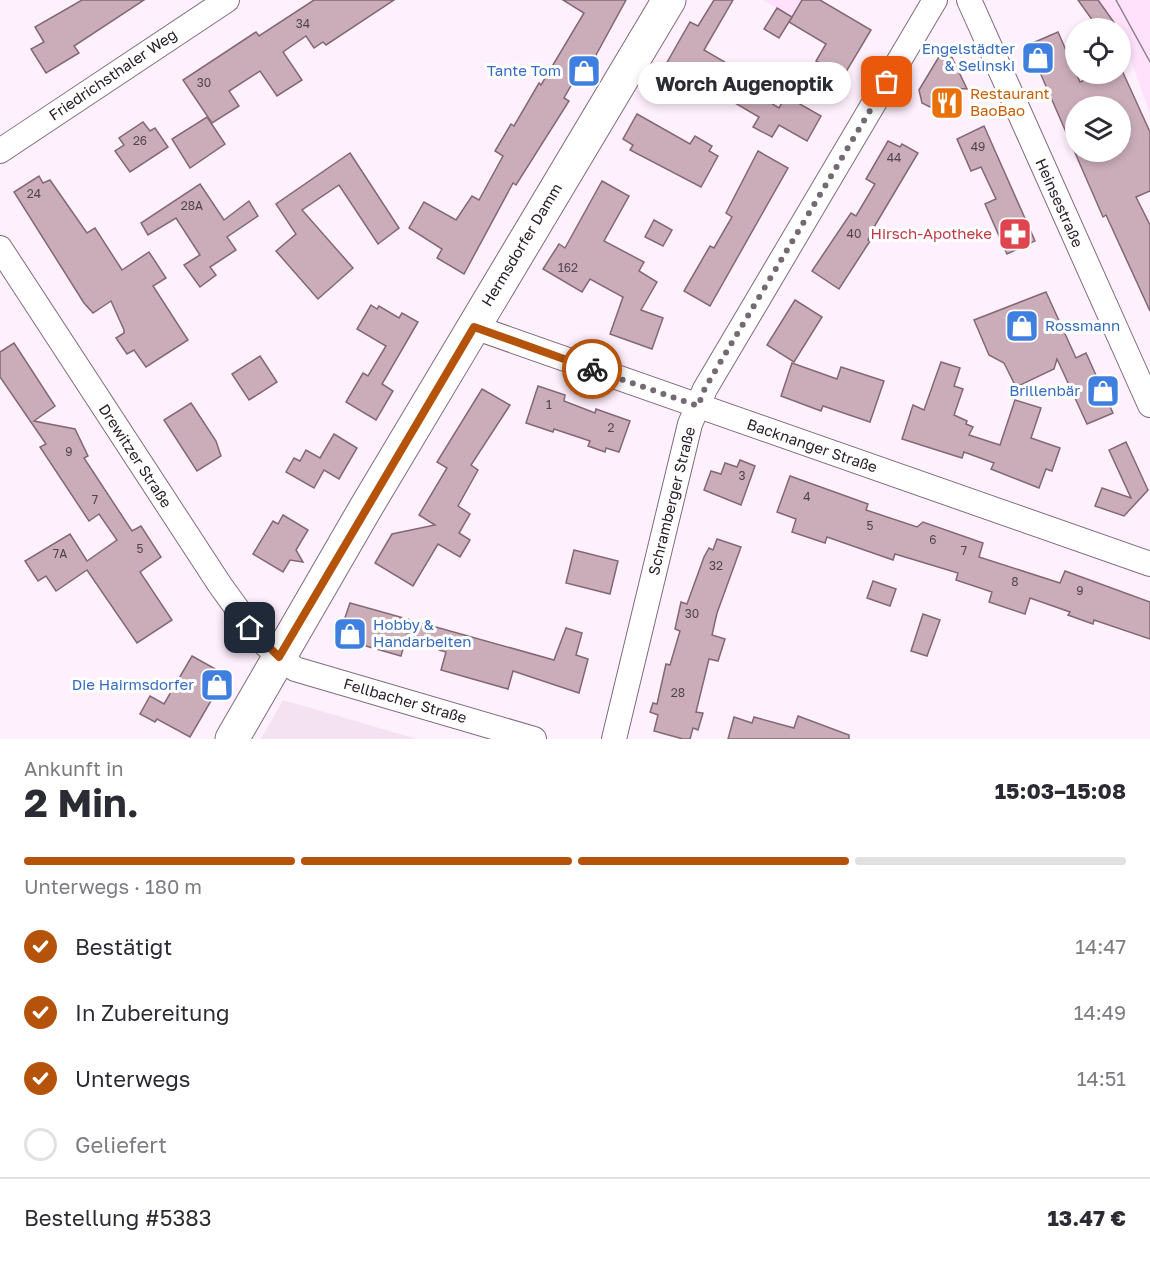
<!DOCTYPE html>
<html lang="de">
<head>
<meta charset="utf-8">
<style>
	body { margin:0; font-family:"Golos Text",sans-serif; background:#f7f7f7; color:#2b2b33; height:100vh; display:flex; flex-direction:column; font-size:22px; white-space:nowrap }
	* { box-sizing:border-box; margin:0 }
	p { font-size:20px; color:#7c7c81 }
	.icon { flex:none; width:33px; height:33px; fill:none; stroke:currentColor; stroke-width:2; stroke-linecap:round; stroke-linejoin:round }
	.map { position:relative; height:739px; overflow:hidden }
	.drawer { display:flex; flex-direction:column; background:#fff; flex:1 }
	.drawer>* { flex:none }
	.tools { position:absolute; left:1065px; top:18px; display:grid; gap:12px }
	.tools a { display:grid; place-items:center; width:66px; height:66px; border-radius:50%; background:#fff; box-shadow:0 3px 9px #0003; font-size:30px }
	.pin { position:absolute; display:grid; place-items:center; width:51px; height:51px; color:#fff; margin:-26px; border-radius:12px; box-shadow:0 3px 9px #0006 }
	.courier { position:absolute; display:grid; place-items:center; width:60px; height:60px; margin:-30px; border:4px solid #b45309; border-radius:50%; background:#fff; color:#222; box-shadow:0 2px 8px #0007 }
	.bubble { position:absolute; height:42px; border-radius:21px; background:#fff; box-shadow:0 3px 9px #0003; font-size:20px; font-weight:700; line-height:42px; text-align:center }
	.overview em { font-style:normal; font-weight:700 }
	.overview div { display:flex; flex-direction:column-reverse }
	.overview { display:flex; align-items:center; justify-content:space-between; height:102px; padding:0 24px }
	h1 { font-size:39px; font-weight:700; line-height:45px }
	.bar { display:grid; grid-template-columns:repeat(4,1fr); gap:9px 6px; align-content:center; height:72px; padding:0 24px }
	.bar i { height:8px; border-radius:4px; background:#e1e1e2 }
	.bar .current { background:#b45309 }
	.bar p { grid-column:span 4 }
	.line { display:flex; align-items:center; gap:15px; padding:0 24px; border-top:2px solid #e1e1e2 }
	.line div { flex:1 }
	ol { padding:0 24px; list-style:none }
	li { display:flex; align-items:center; gap:18px; height:66px }
	li p { margin-inline-start:auto }
	li .icon { padding:6px; border-radius:50%; background:#b45309; color:#fff; stroke-width:4 }
	li:last-child { color:#7c7c81 }
	li i { width:33px; height:33px; border:3px solid #e1e1e2; border-radius:50% }
	.map>svg:first-child { display:block }
</style>
</head>
<body>
<div class="map">
<svg width="1150" height="739" viewBox="0 0 1150 739">
	<rect width="100%" height="100%" fill="#fff0fd"/>
	<!-- built -->
	<g fill="#ffe1fc">
		<path d="M763 0H802L792 17Z"/>
		<path d="M1098 0H1150V115L1120 28Z"/>
	</g>
	<!-- education -->
	<path fill="#f4e1f1" d="M283 700 417 739H261Z"/>
	<!-- building -->
	<g fill="#cbadba" stroke="#836873" stroke-width="1.5" fill-rule="evenodd">
		<path d="M82 0H144L74 46 79 53 46 73 31 49 44 42 35 27Z"/>
		<path d="M314 0H394L326 45 323 42 314 48 306 36 283 52 302 80 277 96 260 71 229 91 239 106 212 123 183 80 256 32 259 36Z"/>
		<path d="M563 0H626L590 66 584 63 564 98 569 101 516 185 513 183 464 274 437 258 442 249 409 228 424 202 456 220 472 196 479 200 503 156 495 151 511 124 514 126 539 83 541 85 584 13Z"/>
		<path d="M714 0H733L704 50 752 78 746 88 779 108 786 96 821 116 807 141 779 125 772 137 753 127 759 117 696 80 690 89 661 73 690 22 698 26Z"/>
		<path d="M802 0H820L871 30 843 77 816 61 826 44 789 22Z"/>
		<path d="M1078 0H1098L1118 28H1098Z"/>
		<path d="M777 8 792 17 779 38 764 29Z"/>
		<path d="M1058 32 1080 82 1100 74H1120V66L1150 132V191L1136 197 1150 225V311L1106 215 1103 217 1028 45ZM1076 106H1120V152H1076Z"/>
		<path d="M946 45 967 89 950 88 942 103 930 107 922 103 919 90Z"/>
		<path d="M637 114 690 144 695 136 712 146 709 151 718 156 701 187 630 150 633 145 623 139Z"/>
		<path d="M207 117 225 144 190 168 172 139Z"/>
		<path d="M143 122 150 131 155 128 168 147 130 172 115 151 124 145 119 138Z"/>
		<path d="M984 126 1035 241 1007 254 985 204 996 199 981 167 971 171 957 139Z"/>
		<path d="M888 141 900 147 902 144 918 153 874 227 876 228 868 240 870 241 839 289 812 271 851 213 856 216 875 184 866 179Z"/>
		<path d="M758 151 788 168 710 306 684 291 710 246 714 248 732 217 726 213Z"/>
		<path d="M350 153 399 228 378 244 339 185 302 210 353 268 318 299 276 251 296 234 276 204Z"/>
		<path d="M39 176 43 183 50 180 87 233 95 228 122 270 149 252 166 278 153 286 188 340 146 367 134 350 127 354 116 338 124 333V330L111 301 93 313 84 303 14 192Z"/>
		<path d="M602 181 629 196 604 241 644 262 639 271 657 282 641 310 663 318 652 349 610 334 623 297 590 279 582 292 543 269 559 244 565 248Z"/>
		<path d="M200 184 224 220 249 201 258 216 227 237 236 250 210 267 216 275 200 287 184 265 200 255 176 218 148 235 141 223Z"/>
		<path d="M654 220 672 230 663 246 645 237Z"/>
		<path d="M1046 292 1076 358 1086 353 1113 413 1087 424 1057 359 1054 369 1016 387 1004 363 989 355 974 320Z"/>
		<path d="M795 300 822 317 794 362 767 345Z"/>
		<path d="M371 305 377 309 379 306 399 318 402 313 418 322 382 384 393 391 376 420 346 402 363 373 368 376 386 346 357 329Z"/>
		<path d="M14 343 55 406 34 421 75 429 88 456 84 458 132 531 141 526 161 557 140 572 172 620 137 643 87 570 56 591 46 576 38 581 25 561 70 534 87 561 117 540 99 514 89 521 40 447 46 444 0 377V352Z"/>
		<path d="M260 356 277 382 249 400 232 374Z"/>
		<path d="M941 362 960 368 954 386 963 389 954 415 967 421 966 424 973 427 969 435 1000 445 1015 400 1041 408 1031 438 1060 448 1052 471 1046 469 1039 488 991 469 994 463 964 452 962 458 902 439 913 405 924 410Z"/>
		<path d="M792 363 837 379 841 367 884 381 870 422 823 406 821 411 781 396Z"/>
		<path d="M538 386 565 395 564 401 595 413 596 409 630 421 619 452 606 448 605 452 588 446 590 441 554 429 553 432 526 423Z"/>
		<path d="M482 389 510 405 471 465 478 470 458 506 470 514 459 533 470 540 460 557 438 544 413 586 375 563 392 534 435 525 419 515 447 468 437 462Z"/>
		<path d="M191 403 216 441 221 456 197 471 164 420Z"/>
		<path d="M334 434 357 448 339 479 324 470 314 488 286 472 294 458 300 461 306 450 320 458Z"/>
		<path d="M1126 442 1148 490 1124 516 1095 506 1102 488 1131 498 1109 450Z"/>
		<path d="M740 460 755 466 741 505 704 490 711 471 721 474 725 463 737 467Z"/>
		<path d="M790 476 868 504 866 510 917 527 923 522 983 543 979 557 1060 583 1065 571 1150 602V639L1094 620 1093 624 1068 615 1070 612 1030 598 1025 614 989 602 992 592 956 580 958 573 895 554 893 560 827 537 825 543 792 532 796 519 777 512Z"/>
		<path d="M283 515 308 530 296 550 303 562 290 560 283 572 253 554 273 521 278 524Z"/>
		<path d="M717 539 741 547 717 613 712 635 725 639 718 661 709 659 696 712 703 713 698 730 693 728 690 739H683L654 731 658 715 650 712 653 703 657 704 666 664 670 665 680 631 675 629 681 602 687 604 704 557 709 548 713 550Z"/>
		<path d="M574 550 618 561 610 594 566 583Z"/>
		<path d="M873 581 896 589 890 606 867 598Z"/>
		<path d="M350 603 554 660 566 628 582 633 576 655 588 659 579 693 513 671 508 689 441 670 446 652 439 650 440 645 407 634 401 656 338 638Z"/>
		<path d="M923 614 940 620 927 656 911 651Z"/>
		<path d="M192 656 226 675 190 737 157 719 155 722 140 714 150 696 164 704Z"/>
		<path d="M798 716 849 735V739H728L734 717 752 723 754 717 794 728Z"/>
	</g>
	<g fill="none" stroke-linecap="round" stroke-linejoin="round">
		<defs>
			<g id="street">
				<path d="M969 0 1150 405"/>
				<path d="M0 151 227 0"/>
				<path d="M0 248 220 585 259 639 295 669 534 739"/>
				<path d="M474 327 1150 564"/>
				<path d="M614 739 690 424 705 389 935 0"/>
			</g>
			<path id="secondary" d="M232 739 365 509 669 0"/>
		</defs>
		<!-- street casing -->
		<use href="#street" stroke="#806b7d" stroke-width="26"/>
		<!-- secondary casing -->
		<use href="#secondary" stroke="#806b7d" stroke-width="35"/>
		<!-- street -->
		<use href="#street" stroke="#fff" stroke-width="24"/>
		<!-- secondary -->
		<use href="#secondary" stroke="#fff" stroke-width="33"/>
		<!-- tram -->
		<path stroke="#8b808a" stroke-width="1.5" d="M1116 0 1150 62"/>
	</g>
	<g fill="none" stroke-linecap="round" stroke-linejoin="round">
		<!-- done -->
		<path stroke="#756973" stroke-width="6" stroke-dasharray="0 10.8" d="M592 369 698 406 705 388 887 82"/>
		<!-- route -->
		<path stroke="#b45309" stroke-width="8" d="M250 628 279 657 474 327 592 369"/>
	</g>
	<!-- icons -->
	<defs>
		<symbol id="shop-square" viewBox="-11 -11 22 22"><rect x="-9" y="-9" width="18" height="18" rx="4" fill="#3f7fe0" stroke="#fff"/><path d="M-5-2.5h2.3a2.7 3.5 0 0 1 5.4 0H5L5.5 6h-11ZM-1.5-2.5h3a1.5 2.3 0 0 0-3 0Z" fill="#fff"/></symbol>
		<symbol id="restaurant-square" viewBox="-11 -11 22 22"><rect x="-9" y="-9" width="18" height="18" rx="4" fill="#e8710a" stroke="#fff"/><path d="M-5-6h1v4h1v-4h1v4h1v-4h1v5L-1.5 .5V6h-2V.5L-5-1ZM5-6V6H3V1.5H1.5Q1.5-4 5-6Z" fill="#fff"/></symbol>
		<symbol id="pharmacy-square" viewBox="-11 -11 22 22"><rect x="-9" y="-9" width="18" height="18" rx="4" fill="#e0444e" stroke="#fff"/><path d="M-2-6h4v4h4v4h-4v4h-4v-4h-4v-4h4Z" fill="#fff"/></symbol>
	</defs>
	<g fill-rule="evenodd">
		<use href="#shop-square" x="1019" y="39" width="38" height="38"/>
		<use href="#shop-square" x="565" y="52" width="38" height="38"/>
		<use href="#restaurant-square" x="928" y="84" width="38" height="38"/>
		<use href="#pharmacy-square" x="996" y="215" width="38" height="38"/>
		<use href="#shop-square" x="1003" y="307" width="38" height="38"/>
		<use href="#shop-square" x="1084" y="372" width="38" height="38"/>
		<use href="#shop-square" x="331" y="615" width="38" height="38"/>
		<use href="#shop-square" x="198" y="666" width="38" height="38"/>
	</g>
	<g text-anchor="middle" stroke-width="6" stroke-linejoin="round" paint-order="stroke">
		<!-- number labels -->
		<g font-size="12" fill="#52444d">
			<text x="303" y="28">34</text>
			<text x="204" y="87">30</text>
			<text x="140" y="145">26</text>
			<text x="978" y="151">49</text>
			<text x="894" y="162">44</text>
			<text x="34" y="198">24</text>
			<text x="192" y="210">28A</text>
			<text x="854" y="238">40</text>
			<text x="568" y="272">162</text>
			<text x="549" y="409">1</text>
			<text x="611" y="432">2</text>
			<text x="69" y="456">9</text>
			<text x="742" y="480">3</text>
			<text x="807" y="501">4</text>
			<text x="95" y="504">7</text>
			<text x="870" y="530">5</text>
			<text x="933" y="544">6</text>
			<text x="140" y="553">5</text>
			<text x="964" y="555">7</text>
			<text x="60" y="558">7A</text>
			<text x="716" y="570">32</text>
			<text x="1015" y="586">8</text>
			<text x="1080" y="595">9</text>
			<text x="692" y="618">30</text>
			<text x="678" y="697">28</text>
		</g>
		<!-- shop labels -->
		<g font-size="15" fill="#366cbe" stroke="#fff" text-anchor="end">
			<text x="1015" y="54">Engelstädter<tspan x="1015" dy="17">&amp; Selinski</tspan></text>
			<text x="561" y="76">Tante Tom</text>
			<text x="1045" y="331" text-anchor="start">Rossmann</text>
			<text x="1080" y="396">Brillenbär</text>
			<text x="373" y="630" text-anchor="start">Hobby &amp;<tspan x="373" dy="17">Handarbeiten</tspan></text>
			<text x="194" y="690">Die Hairmsdorfer</text>
		</g>
		<!-- street labels -->
		<g font-size="15" fill="#2a2129" stroke="#fff">
			<text transform="translate(113 75) rotate(-34)" y="5">Friedrichsthaler Weg</text>
			<text transform="translate(1059 203) rotate(66)" y="5">Heinsestraße</text>
			<text transform="translate(522 245) rotate(-59)" y="5">Hermsdorfer Damm</text>
			<text transform="translate(812 446) rotate(19)" y="5">Backnanger Straße</text>
			<text transform="translate(135 456) rotate(57)" y="5">Drewitzer Straße</text>
			<text transform="translate(672 501) rotate(-76)" y="5">Schramberger Straße</text>
			<text transform="translate(405 701) rotate(16)" y="5">Fellbacher Straße</text>
		</g>
		<!-- food labels -->
		<g font-size="15" fill="#c56008" stroke="#fff" text-anchor="start">
			<text x="970" y="99">Restaurant<tspan x="970" dy="17">BaoBao</tspan></text>
		</g>
		<!-- health labels -->
		<g font-size="15" fill="#be3a42" stroke="#fff" text-anchor="end">
			<text x="992" y="239">Hirsch-Apotheke</text>
		</g>
	</g>
</svg>
<div class="tools">
<a><svg class="icon" aria-label="locate" viewBox="0 0 24 24"><circle cx="12" cy="12" r="6"/><path d="M12 2v4M12 18v4M2 12h4M18 12h4"/></svg></a>
<a><svg class="icon" aria-label="layers" viewBox="0 0 24 24"><path d="M12 4l9 5-9 5-9-5zM3 14l9 5 9-5"/></svg></a>
</div>
<div class="pin" style="left:887px;top:82px;background:#ea580c"><svg class="icon" aria-label="bag" viewBox="0 0 24 24"><path d="M5 8h14l-1 12H6zM9 8a3 3 0 0 1 6 0"/></svg></div>
<div class="pin" style="left:250px;top:628px;background:#1f2937"><svg class="icon" aria-label="home" viewBox="0 0 24 24"><path d="M3 11l9-7 9 7M6 9v11h12V9"/></svg></div>
<div class="courier" style="left:592px;top:369px"><svg class="icon" aria-label="bike" viewBox="0 0 24 24"><circle cx="6" cy="16" r="4"/><circle cx="18" cy="16" r="4"/><path d="M6 16l4-8h5l3 8M10 8l3 8H6M13 5h3"/></svg></div>
<div class="bubble" style="left:638px;top:62px;width:213px">Worch Augenoptik</div>
</div>
<section class="drawer">
<div class="overview"><div><h1>2 Min.</h1><p>Ankunft in</p></div><em>15:03–15:08</em></div>
<div class="bar"><i class="current"></i><i class="current"></i><i class="current"></i><i></i><p>Unterwegs · 180 m</p></div>
<ol>
<li><svg class="icon" aria-label="check" viewBox="0 0 24 24"><path d="M5 12l5 5 9-10"/></svg>Bestätigt<p>14:47</p></li>
<li><svg class="icon" aria-label="check" viewBox="0 0 24 24"><path d="M5 12l5 5 9-10"/></svg>In Zubereitung<p>14:49</p></li>
<li><svg class="icon" aria-label="check" viewBox="0 0 24 24"><path d="M5 12l5 5 9-10"/></svg>Unterwegs<p>14:51</p></li>
<li><i></i>Geliefert</li>
</ol>
<div class="line" style="height:78px"><div>Bestellung #5383</div><b>13.47 €</b></div>
</section>
</body>
</html>
